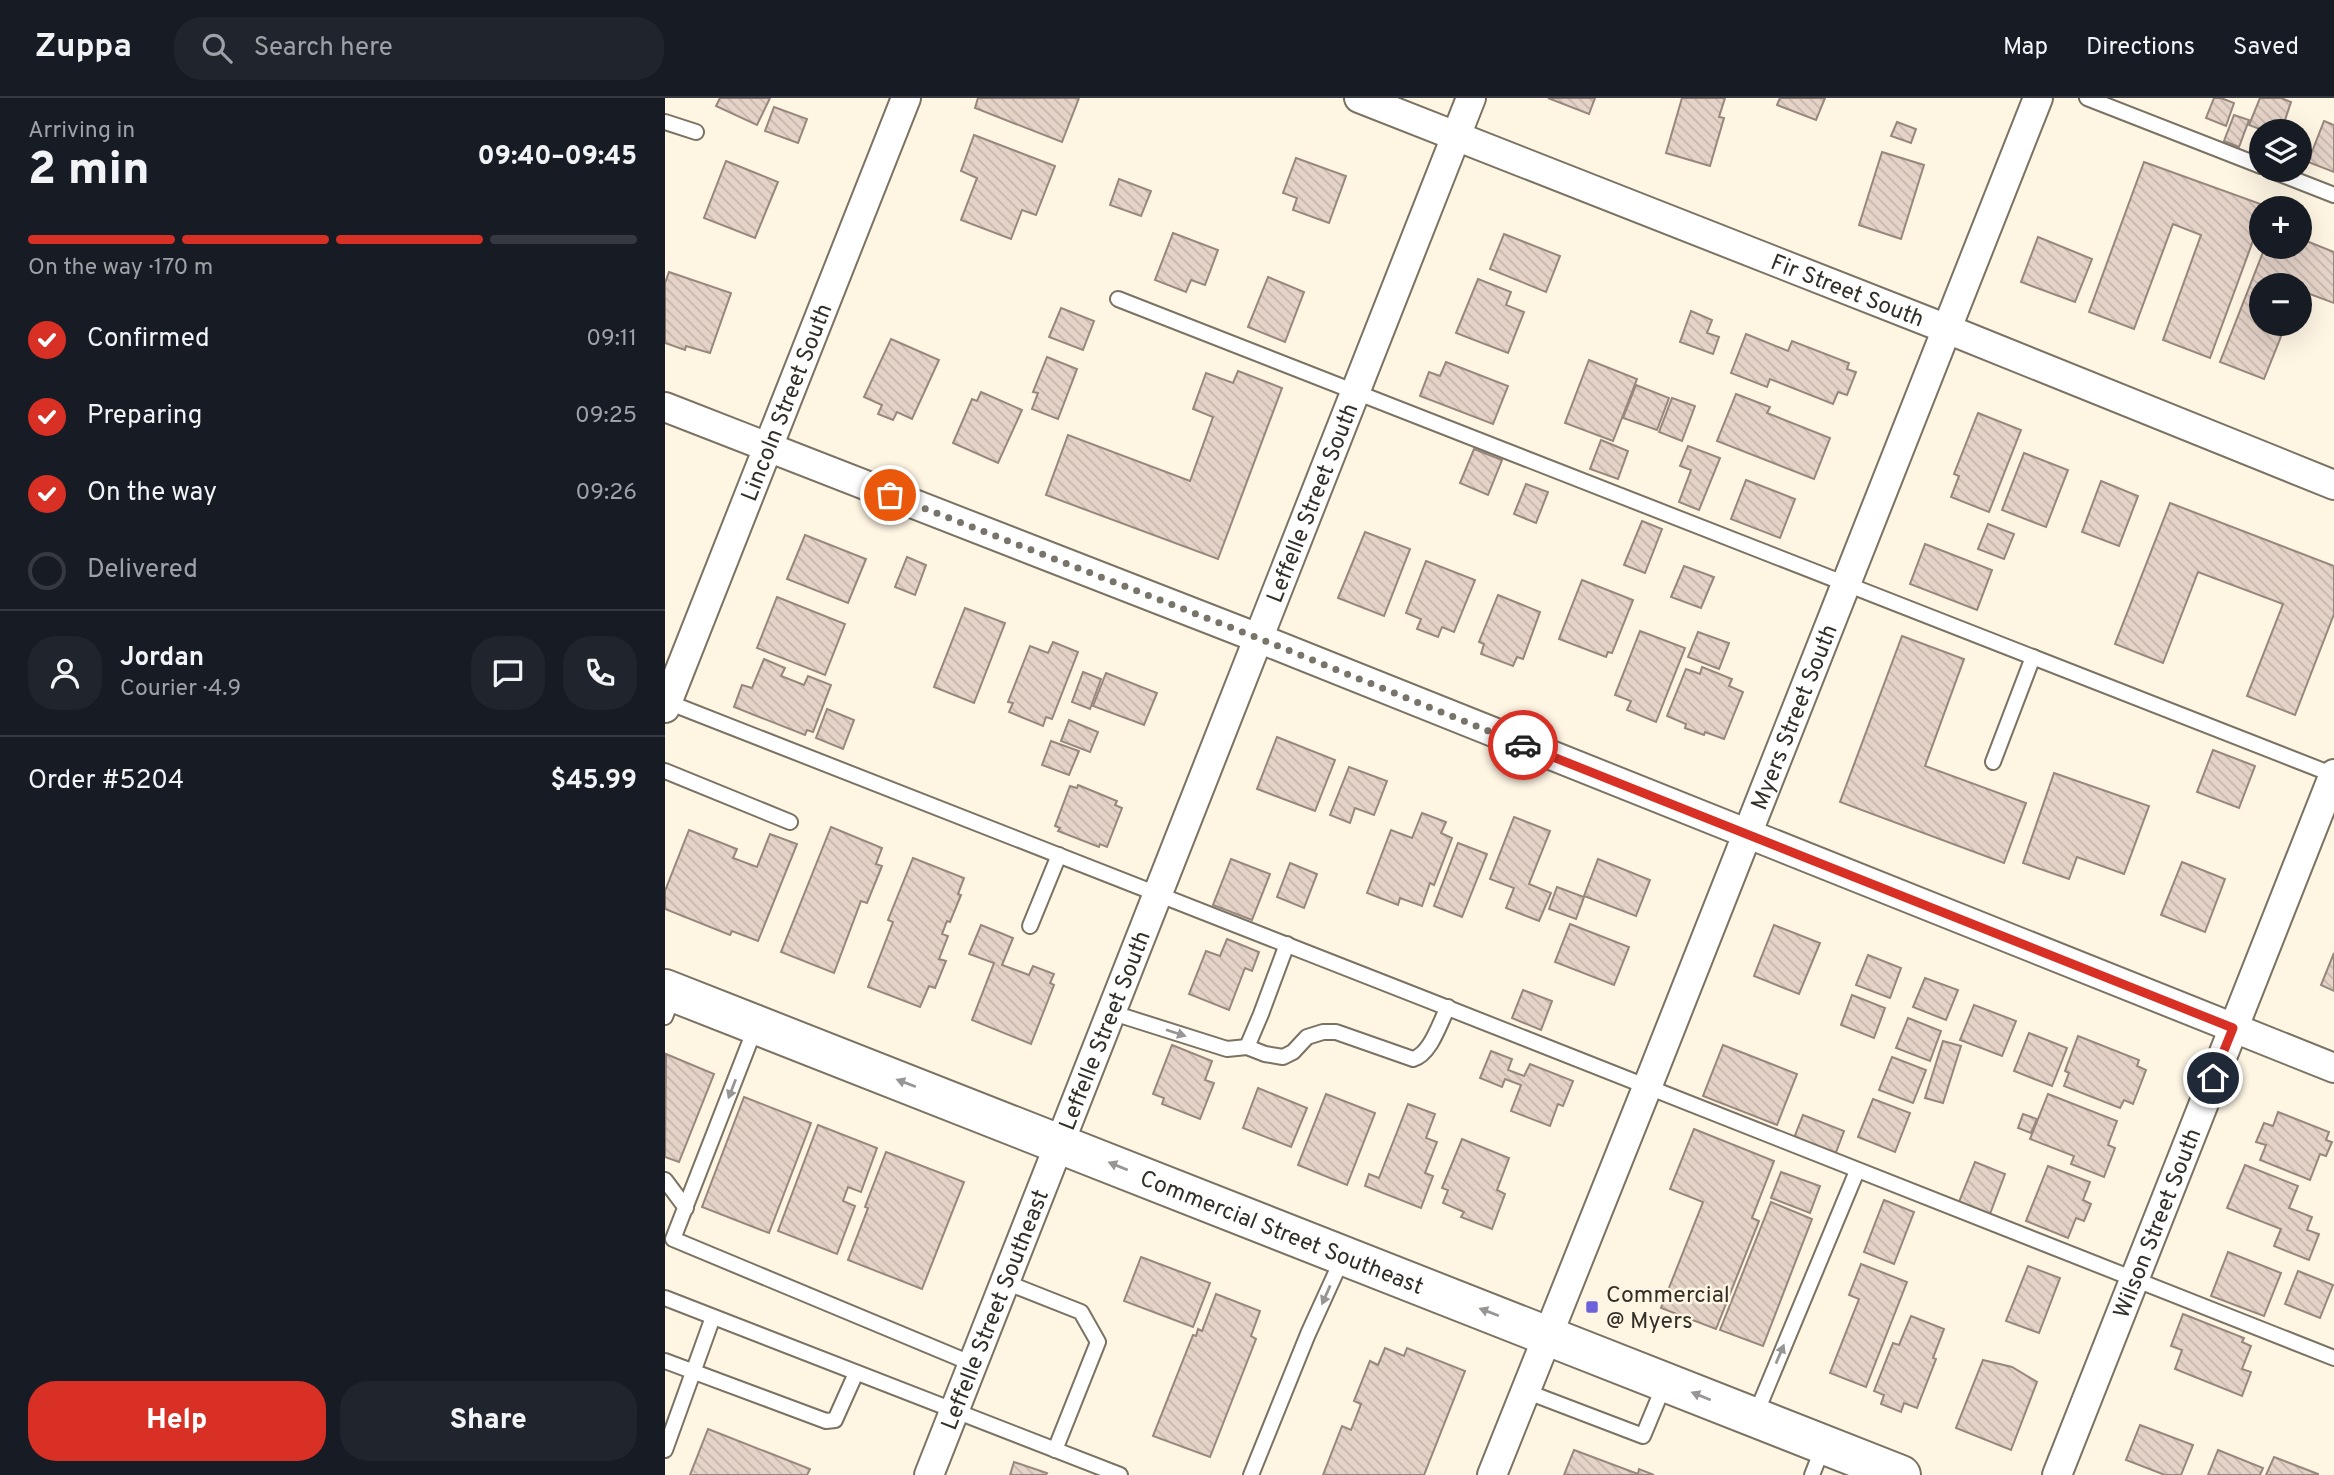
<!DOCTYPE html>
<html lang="en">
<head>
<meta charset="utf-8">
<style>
	body { margin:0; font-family:Overpass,sans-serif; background:#20242c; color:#f1f3f6; height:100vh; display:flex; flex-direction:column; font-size:26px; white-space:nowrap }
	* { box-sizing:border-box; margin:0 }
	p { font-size:23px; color:#9ea1a6 }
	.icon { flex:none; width:38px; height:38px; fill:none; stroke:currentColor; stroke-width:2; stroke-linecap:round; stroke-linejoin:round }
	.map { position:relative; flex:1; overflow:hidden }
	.drawer { display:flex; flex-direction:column; background:#171b24; width:665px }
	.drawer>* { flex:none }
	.buttons { position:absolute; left:1584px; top:21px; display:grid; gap:14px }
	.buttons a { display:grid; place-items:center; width:63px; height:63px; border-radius:50%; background:#171b24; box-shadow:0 7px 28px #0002; font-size:35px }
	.pin { position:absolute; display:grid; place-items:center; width:60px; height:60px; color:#fff; margin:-30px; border:4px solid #fff; border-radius:50%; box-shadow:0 2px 7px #0007 }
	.courier { position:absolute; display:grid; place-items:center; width:70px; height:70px; margin:-35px; border:5px solid #d93025; border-radius:50%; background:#fff; color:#222; box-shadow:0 2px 9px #0007 }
	.summary em { font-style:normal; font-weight:800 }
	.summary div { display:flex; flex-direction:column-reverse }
	.summary { display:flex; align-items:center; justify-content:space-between; height:119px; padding:0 28px }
	h1 { font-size:46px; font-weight:800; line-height:52px }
	.bar { display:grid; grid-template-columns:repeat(4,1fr); gap:10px 7px; align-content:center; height:84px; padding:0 28px }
	.bar i { height:9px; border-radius:5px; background:#363941 }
	.bar .selected { background:#d93025 }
	.bar p { grid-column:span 4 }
	.line { display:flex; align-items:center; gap:18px; padding:0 28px; border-top:2px solid #363941 }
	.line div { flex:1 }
	.round { display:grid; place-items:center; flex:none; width:74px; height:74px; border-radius:28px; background:#20242c }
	ol { padding:0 28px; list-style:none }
	li { display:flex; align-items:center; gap:21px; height:77px }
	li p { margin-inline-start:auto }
	li .icon { padding:7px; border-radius:50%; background:#d93025; color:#fff; stroke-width:4 }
	li:last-child { color:#9ea1a6 }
	li i { width:38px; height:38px; border:4px solid #363941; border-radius:50% }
	.cta { display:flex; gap:14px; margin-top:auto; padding:14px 28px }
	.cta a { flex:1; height:80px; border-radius:28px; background:#d93025; color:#fff; font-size:28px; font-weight:800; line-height:80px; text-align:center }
	.cta a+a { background:#20242c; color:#f1f3f6 }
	header { display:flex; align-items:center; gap:42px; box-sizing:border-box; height:98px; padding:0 35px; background:#171b24; border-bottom:2px solid #363941 }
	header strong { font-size:33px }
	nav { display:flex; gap:38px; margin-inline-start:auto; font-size:24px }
	.search { width:490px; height:63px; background:#20242c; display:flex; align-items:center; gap:18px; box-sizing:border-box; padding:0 24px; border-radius:28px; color:#9ea1a6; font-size:26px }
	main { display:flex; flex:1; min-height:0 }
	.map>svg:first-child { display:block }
</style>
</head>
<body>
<header>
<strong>Zuppa</strong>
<div class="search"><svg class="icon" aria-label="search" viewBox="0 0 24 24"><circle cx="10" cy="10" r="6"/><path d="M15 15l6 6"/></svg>Search here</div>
<nav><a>Map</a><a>Directions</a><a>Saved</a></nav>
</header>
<main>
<section class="drawer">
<div class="summary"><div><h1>2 min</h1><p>Arriving in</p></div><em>09:40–09:45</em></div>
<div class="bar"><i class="selected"></i><i class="selected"></i><i class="selected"></i><i></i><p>On the way · 170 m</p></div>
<ol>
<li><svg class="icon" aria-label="check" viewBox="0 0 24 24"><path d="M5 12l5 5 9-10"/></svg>Confirmed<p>09:11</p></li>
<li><svg class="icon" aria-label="check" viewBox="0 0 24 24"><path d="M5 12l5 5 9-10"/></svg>Preparing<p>09:25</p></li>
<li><svg class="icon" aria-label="check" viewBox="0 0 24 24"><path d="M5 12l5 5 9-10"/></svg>On the way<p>09:26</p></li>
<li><i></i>Delivered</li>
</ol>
<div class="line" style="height:126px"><a class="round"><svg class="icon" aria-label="person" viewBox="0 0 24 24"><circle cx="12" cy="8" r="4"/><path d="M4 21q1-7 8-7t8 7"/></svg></a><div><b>Jordan</b><p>Courier · 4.9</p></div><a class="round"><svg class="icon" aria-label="chat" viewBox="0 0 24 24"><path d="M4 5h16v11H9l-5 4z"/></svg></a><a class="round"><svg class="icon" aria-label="phone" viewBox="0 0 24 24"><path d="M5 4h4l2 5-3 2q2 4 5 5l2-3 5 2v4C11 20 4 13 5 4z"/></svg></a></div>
<div class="line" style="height:91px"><div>Order #5204</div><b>$45.99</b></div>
<div class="cta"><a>Help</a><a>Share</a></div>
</section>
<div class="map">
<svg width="1669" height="1377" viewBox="0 0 1669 1377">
	<defs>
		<pattern id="building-back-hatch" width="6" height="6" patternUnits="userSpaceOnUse" patternTransform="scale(1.75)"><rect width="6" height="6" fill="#e5d3c8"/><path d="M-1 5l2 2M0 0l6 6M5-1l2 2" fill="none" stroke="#c5b5ac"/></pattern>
	</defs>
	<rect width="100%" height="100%" fill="#fef5e3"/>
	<!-- building -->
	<g fill="url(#building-back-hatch)" stroke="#98877d" stroke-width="2">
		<path d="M55 0H105L92 27 51 8Z"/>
		<path d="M313 0H414L397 44 310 10Z"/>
		<path d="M883 0H930L924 16Z"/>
		<path d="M1017 0H1060L1054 19 1059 20 1045 68 1001 55Z"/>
		<path d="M1115 0H1160L1151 22 1112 7Z"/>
		<path d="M1549 0H1556L1569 5 1561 28 1541 20Z"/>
		<path d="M1595 0H1616L1626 4 1619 25 1615 23 1611 33H1600L1584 27Z"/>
		<path d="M109 9 142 21 133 45 100 33Z"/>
		<path d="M1569 17 1584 22 1574 49 1559 43Z"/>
		<path d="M1659 23 1669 27V74L1643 64Z"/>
		<path d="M1232 24 1251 31 1246 45 1226 38Z"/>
		<path d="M309 37 390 68 371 117 357 112 346 141 296 122 312 80 296 73Z"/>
		<path d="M1217 54 1259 67 1236 141 1194 127Z"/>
		<path d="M631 60 681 78 664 125 628 112 632 100 618 95Z"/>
		<path d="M61 63 113 84 90 140 39 120Z"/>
		<path d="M1479 64 1601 108 1596 110V121L1545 260 1498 242 1536 137 1508 126 1469 231 1424 214Z"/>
		<path d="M454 81 486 93 476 118 445 107Z"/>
		<path d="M508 135 553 152 540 187 526 182 521 194 490 182Z"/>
		<path d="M839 136 895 158 881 194 825 171Z"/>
		<path d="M1373 139 1427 161 1410 204 1356 184Z"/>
		<path d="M1634 140 1669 154V205L1634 192V187H1596V226H1621L1599 281 1555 264 1600 149H1634Z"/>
		<path d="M4 174 66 195 45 255 21 248 20 252 0 245V185Z"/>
		<path d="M603 179 639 194 620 244 583 229Z"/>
		<path d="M813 181 846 194 841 207 859 214 843 255 791 235Z"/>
		<path d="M396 210 429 223 418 252 384 239Z"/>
		<path d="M1026 213 1047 222 1042 235 1054 239 1048 256 1015 244Z"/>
		<path d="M1081 236 1123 253 1127 243 1184 265 1182 271 1191 274 1182 297 1173 294 1168 306 1105 281 1102 289 1066 275Z"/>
		<path d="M226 241 274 262 247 321 232 314 228 322 213 316 217 307 199 299Z"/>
		<path d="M382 259 412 271 393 321 367 311 373 295 368 294Z"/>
		<path d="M924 262 972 281 948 343 900 325Z"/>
		<path d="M781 264 843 288 828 326 755 298 764 274 775 278Z"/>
		<path d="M573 273 617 290 553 461 381 397 403 337 525 383 548 319 528 311 541 275 568 285Z"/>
		<path d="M971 287 1004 300 992 332 958 320Z"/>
		<path d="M316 294 357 312 333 365 288 345 307 301 312 303Z"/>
		<path d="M1071 296 1105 309 1102 315 1165 340 1149 381 1052 343Z"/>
		<path d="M1007 300 1030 308 1017 343 994 334Z"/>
		<path d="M1313 315 1356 332 1324 414 1286 399 1294 378 1289 376Z"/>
		<path d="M936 342 963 353 953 381 925 371Z"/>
		<path d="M1023 348 1055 360 1034 412 1014 404 1026 372 1015 368Z"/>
		<path d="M809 351 837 362 823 397 795 385Z"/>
		<path d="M1359 355 1403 372 1381 429 1337 412Z"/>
		<path d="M1081 382 1130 401 1115 440 1066 421Z"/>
		<path d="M1436 383 1473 398 1454 448 1417 434Z"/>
		<path d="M861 386 883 394 871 425 849 416Z"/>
		<path d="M1505 405 1669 468V516L1630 617 1582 598 1618 506 1533 474 1498 565 1450 546Z"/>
		<path d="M977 423 997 431 980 475 959 467Z"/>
		<path d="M1323 426 1349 436 1339 461 1313 451Z"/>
		<path d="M700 434 745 451 719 518 673 500Z"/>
		<path d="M140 437 201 461 183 505 122 481Z"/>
		<path d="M1260 446 1327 472 1312 512 1245 486Z"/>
		<path d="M242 459 261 467 250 497 230 489Z"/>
		<path d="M761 463 810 482 789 534 777 529 773 539 752 531 756 521 741 515Z"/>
		<path d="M1019 468 1049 479 1036 510 1006 499Z"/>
		<path d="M917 482 968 502 947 555 943 554 941 559 894 541Z"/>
		<path d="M833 497 875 514 858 561 852 559 848 568 816 556 819 546 814 544Z"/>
		<path d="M112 499 180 526 160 577 92 550Z"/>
		<path d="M300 510 340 525 309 605 269 589Z"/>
		<path d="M975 533 1020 550 991 624 962 612 966 603 950 597Z"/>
		<path d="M1033 534 1064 545 1054 571 1023 559Z"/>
		<path d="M1237 538 1299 561 1260 668 1361 705 1339 765 1175 704Z"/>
		<path d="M388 544 413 554 387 621 381 619 378 628 344 614 348 605 343 604 365 548 383 555Z"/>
		<path d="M99 561 120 570 116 578 139 587 143 578 166 587 148 634 142 632 140 637 69 609 77 587 87 590Z"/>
		<path d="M1037 569 1067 581 1064 588 1078 594 1059 641 1040 634 1039 637 1020 630 1021 626 1002 618 1021 571 1035 576Z"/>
		<path d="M418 574 436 581 425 611 407 604Z"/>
		<path d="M441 575 492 595 479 627 428 608Z"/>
		<path d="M162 611 189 622 178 651 151 640Z"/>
		<path d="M404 622 433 634 425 654 396 643Z"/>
		<path d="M612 639 670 662 650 713 592 691Z"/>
		<path d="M386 643 414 653 404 677 377 667Z"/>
		<path d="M1548 652 1590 668 1574 710 1532 694Z"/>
		<path d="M684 669 722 683 709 717 690 710 685 725 665 717Z"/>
		<path d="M1389 675 1484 708 1459 776 1412 759 1404 781 1358 765Z"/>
		<path d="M413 687 452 703 450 707 457 710 442 749 435 746 434 749 393 733 395 730 390 728 405 688 412 690Z"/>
		<path d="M757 715 781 724 776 735 787 740 769 787 765 785 757 808 735 800 733 807 702 795 726 732 747 740Z"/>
		<path d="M849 719 885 733 864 786 886 795 874 823 841 810 849 790 825 781Z"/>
		<path d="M166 729 217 750 211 766 217 768 202 805 196 803 169 875 116 854Z"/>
		<path d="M24 732 72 751 68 760 92 769 105 736 132 746 93 843 67 833 65 837 0 811V793Z"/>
		<path d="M793 745 822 756 797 819 769 808Z"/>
		<path d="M248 760 299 780 293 796 296 797 285 824 282 823 277 836 283 838 274 861 281 863 270 890 264 888 255 909 203 889 228 824 223 822Z"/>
		<path d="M566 761 605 776 587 822 548 807Z"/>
		<path d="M933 761 985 782 971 818 919 798Z"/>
		<path d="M1517 764 1560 781 1540 834 1496 817Z"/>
		<path d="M625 765 652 776 639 810 612 799Z"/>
		<path d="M892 789 919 799 911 821 884 811Z"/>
		<path d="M905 826 964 849 949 887 890 864Z"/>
		<path d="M316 827 348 840 337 867 364 877 368 868 389 876 385 885 389 887 366 946 307 922 329 865 304 856Z"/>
		<path d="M1109 827 1155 845 1134 896 1089 878Z"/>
		<path d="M562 841 594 854 587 873 580 870 564 912 524 896 541 853 555 858Z"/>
		<path d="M1669 855V893L1656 887Z"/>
		<path d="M1203 857 1236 870 1225 900 1191 887Z"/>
		<path d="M1260 880 1293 892 1281 922 1248 909Z"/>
		<path d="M858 892 887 903 876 932 847 920Z"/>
		<path d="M1187 897 1220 910 1209 940 1176 927Z"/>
		<path d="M1309 907 1351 923 1337 958 1295 942Z"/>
		<path d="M1243 920 1276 933 1265 963 1231 950Z"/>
		<path d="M1364 935 1402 950 1387 988 1349 973Z"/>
		<path d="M1413 938 1474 962 1472 968 1481 972 1468 1006 1459 1002 1455 1010 1399 988 1404 975 1400 973Z"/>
		<path d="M1278 943 1296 948 1278 1005 1260 1000Z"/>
		<path d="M507 947 547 963 540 982 549 985 535 1021 497 1006 499 1000 488 996Z"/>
		<path d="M1058 947 1132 976 1112 1027 1038 998Z"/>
		<path d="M826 953 847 961 843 972 859 978 865 966 908 983 898 1008 893 1006 885 1028 846 1013 856 987 840 981 837 989 815 980Z"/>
		<path d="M1 956 49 976 14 1064 0 1059Z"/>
		<path d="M1227 959 1261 972 1248 1005 1214 992Z"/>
		<path d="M593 990 642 1010 626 1049 578 1030Z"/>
		<path d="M661 996 710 1015 682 1087 633 1067Z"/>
		<path d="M1383 996 1452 1023 1443 1047 1450 1050 1439 1079 1406 1066 1409 1058 1365 1041Z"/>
		<path d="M79 999 146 1025 104 1135 37 1109Z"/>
		<path d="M1208 1001 1245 1015 1230 1054 1193 1039Z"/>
		<path d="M743 1006 770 1016 761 1040 772 1044 760 1075 768 1078 756 1110 700 1088 704 1076 714 1080Z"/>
		<path d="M1613 1014 1664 1034 1661 1042 1667 1044 1661 1058 1655 1056 1645 1082 1595 1062 1601 1047 1591 1044 1599 1025 1608 1028Z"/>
		<path d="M1358 1016 1372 1021 1366 1035 1353 1030Z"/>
		<path d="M1138 1017 1179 1033 1170 1057 1129 1040Z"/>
		<path d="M153 1027 212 1050 196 1094 183 1089 178 1103 190 1108 172 1156 113 1133Z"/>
		<path d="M1029 1031 1109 1063 1087 1120 1094 1123 1051 1231 996 1210 1038 1104 1005 1091Z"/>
		<path d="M797 1041 844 1060 832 1092 840 1096 827 1131 796 1119 799 1114 778 1105 783 1092 777 1090Z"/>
		<path d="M221 1054 299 1084 257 1191 183 1162 203 1110 200 1109Z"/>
		<path d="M1310 1064 1340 1076 1325 1116 1294 1104Z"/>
		<path d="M1580 1067 1633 1088 1624 1110 1647 1119 1642 1132 1654 1136 1644 1162 1609 1148 1616 1131 1562 1110Z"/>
		<path d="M1383 1068 1425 1084 1418 1102 1426 1106 1419 1123 1411 1120 1403 1140 1361 1123Z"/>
		<path d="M1116 1074 1155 1088 1145 1115 1106 1100Z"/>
		<path d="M1219 1102 1249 1114 1229 1166 1199 1154Z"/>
		<path d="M1106 1104 1147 1121 1098 1248 1055 1232Z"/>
		<path d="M1563 1154 1616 1175 1599 1218 1546 1198Z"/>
		<path d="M476 1159 545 1185 528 1229 459 1203Z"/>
		<path d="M1196 1166 1242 1184 1201 1289 1165 1275 1194 1201 1184 1197Z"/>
		<path d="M1363 1168 1395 1180 1374 1235 1341 1223Z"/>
		<path d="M1633 1173 1668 1187 1655 1220 1620 1206Z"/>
		<path d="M551 1196 595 1213 586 1238 591 1241 545 1359 488 1338 528 1237 531 1238 533 1231 537 1233Z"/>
		<path d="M1518 1216 1579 1240 1577 1244 1586 1248 1577 1271 1586 1274 1577 1298 1510 1271 1517 1252 1506 1248Z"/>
		<path d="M1246 1218 1279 1231 1268 1260 1271 1261 1252 1310 1239 1305 1236 1314 1216 1306 1219 1297 1209 1293 1228 1245 1234 1247Z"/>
		<path d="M720 1250 739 1258 742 1250 800 1273 759 1377H658L677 1328 686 1332 696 1306 689 1303 705 1263 713 1267Z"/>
		<path d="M1318 1262 1347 1269 1372 1284 1346 1352 1291 1330Z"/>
		<path d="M1475 1327 1528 1347 1516 1377H1500L1461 1362Z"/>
		<path d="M43 1331 145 1371 142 1377H25Z"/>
		<path d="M909 1352 973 1376 974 1371 989 1377H899Z"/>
		<path d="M1553 1352 1598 1370 1595 1377H1543Z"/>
		<path d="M1609 1359 1653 1376V1377H1601Z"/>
		<path d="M349 1364 382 1375 381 1377H345Z"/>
	</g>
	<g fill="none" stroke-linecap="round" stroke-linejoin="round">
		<defs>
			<g id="lane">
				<path d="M1422 0 1596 68"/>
				<path d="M0 24 31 34"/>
				<path d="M1605 72 1669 97"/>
				<path d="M453 201 1669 677"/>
				<path d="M0 603C557 821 1113 1039 1669 1260"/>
				<path d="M1328 664 1368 559"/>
				<path d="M0 673 125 724"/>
				<path d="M365 828 394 757"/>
				<path d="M445 914 562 951 582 949 600 956 618 959 628 954 642 939 658 934H671L748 961C766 956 775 924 783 909"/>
				<path d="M0 919 9 896"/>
				<path d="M91 928 8 1141 308 1266"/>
				<path d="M582 949 596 916 622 846"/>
				<path d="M0 1082 21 1110"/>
				<path d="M340 1184 416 1214 433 1244 390 1352"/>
				<path d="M0 1200 455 1377"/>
				<path d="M0 1263 161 1323 170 1322 191 1275"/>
				<path d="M860 1293 978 1338 1000 1285"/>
				<path d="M1090 1318 1192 1073"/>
				<path d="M0 1352 48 1219"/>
				<path d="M586 1377 643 1236 678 1159"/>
				<path d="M1147 1377 1158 1349"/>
			</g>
			<g id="street">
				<path id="s1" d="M694 0 1282 231 1669 387"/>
				<path d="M0 309 593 540 1669 970"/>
				<path id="s2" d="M0 610 241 0"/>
				<path id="s3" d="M264 1377 806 0"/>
				<path id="s4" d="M827 1377 983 987 1373 0"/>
				<path id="s5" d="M1392 1377 1669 676"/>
			</g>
			<g id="primary">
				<path id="s6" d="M0 891 1236 1377"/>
			</g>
		</defs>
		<!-- lane casing -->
		<use href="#lane" stroke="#7a7263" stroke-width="18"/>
		<!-- street casing -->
		<use href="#street" stroke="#7a7263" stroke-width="32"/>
		<!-- primary casing -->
		<use href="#primary" stroke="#7a7263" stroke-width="42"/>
		<!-- lane -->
		<use href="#lane" stroke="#fff" stroke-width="14"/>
		<!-- street -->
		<use href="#street" stroke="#fff" stroke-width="28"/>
		<!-- primary -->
		<use href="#primary" stroke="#fff" stroke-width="38"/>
	</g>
	<!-- one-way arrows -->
	<defs><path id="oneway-solid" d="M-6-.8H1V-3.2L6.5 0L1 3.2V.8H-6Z" transform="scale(1.75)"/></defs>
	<g fill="#989694">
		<use href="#oneway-solid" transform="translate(511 935) rotate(18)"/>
		<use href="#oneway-solid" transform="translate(241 985) rotate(-159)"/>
		<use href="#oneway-solid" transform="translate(67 991) rotate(111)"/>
		<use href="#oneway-solid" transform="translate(453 1068) rotate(-158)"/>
		<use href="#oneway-solid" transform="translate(661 1197) rotate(114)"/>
		<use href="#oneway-solid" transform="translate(824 1214) rotate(-159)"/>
		<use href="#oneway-solid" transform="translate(1115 1256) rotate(-67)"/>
		<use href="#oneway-solid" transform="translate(1036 1298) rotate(-158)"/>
	</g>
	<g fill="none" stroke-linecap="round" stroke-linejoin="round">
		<!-- done -->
		<path stroke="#797469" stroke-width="7" stroke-dasharray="0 12.6" d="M225 397 593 540 858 647"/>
		<!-- route -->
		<path stroke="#d93025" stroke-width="9" d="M858 647 1568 930 1548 980"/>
	</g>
	<!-- markers -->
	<rect fill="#6d61db" stroke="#fef5e3" stroke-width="2.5" x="920" y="1202" width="14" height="14" rx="3.5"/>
	<g text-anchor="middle" stroke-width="5" stroke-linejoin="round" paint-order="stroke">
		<!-- street labels -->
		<g font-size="23" fill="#322e28" stroke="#fef5e3">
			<text dy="8" stroke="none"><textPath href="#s1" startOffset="525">Fir Street South</textPath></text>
			<text dy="8" stroke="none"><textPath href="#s2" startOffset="329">Lincoln Street South</textPath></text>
			<text dy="8" stroke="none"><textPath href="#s3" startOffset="1045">Leffelle Street South</textPath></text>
			<text dy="8" stroke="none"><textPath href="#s4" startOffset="816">Myers Street South</textPath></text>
			<text dy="8" stroke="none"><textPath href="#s3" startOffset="478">Leffelle Street South</textPath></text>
			<text dy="8" stroke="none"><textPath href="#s5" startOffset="271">Wilson Street South</textPath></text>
			<text dy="8" stroke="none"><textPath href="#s6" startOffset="663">Commercial Street Southeast</textPath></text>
			<text dy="8" stroke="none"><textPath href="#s3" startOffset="178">Leffelle Street Southeast</textPath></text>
		</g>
		<!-- poi labels -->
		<g font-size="23" fill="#322e28" stroke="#fef5e3" text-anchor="start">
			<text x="941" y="1204">Commercial<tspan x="941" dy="26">@ Myers</tspan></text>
		</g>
	</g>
</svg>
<div class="buttons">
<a><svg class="icon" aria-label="layers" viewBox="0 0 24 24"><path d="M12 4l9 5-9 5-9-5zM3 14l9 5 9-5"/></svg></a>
<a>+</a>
<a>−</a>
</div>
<div class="pin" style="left:225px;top:397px;background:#ea580c"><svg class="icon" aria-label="bag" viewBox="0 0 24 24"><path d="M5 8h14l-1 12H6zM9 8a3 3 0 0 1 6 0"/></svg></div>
<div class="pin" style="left:1548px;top:980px;background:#1f2937"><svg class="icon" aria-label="home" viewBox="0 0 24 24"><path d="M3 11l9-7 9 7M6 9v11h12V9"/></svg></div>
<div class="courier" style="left:858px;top:647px"><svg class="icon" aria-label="car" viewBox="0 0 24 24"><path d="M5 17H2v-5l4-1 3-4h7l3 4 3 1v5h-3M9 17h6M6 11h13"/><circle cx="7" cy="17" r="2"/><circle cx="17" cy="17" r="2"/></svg></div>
</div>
</main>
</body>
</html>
